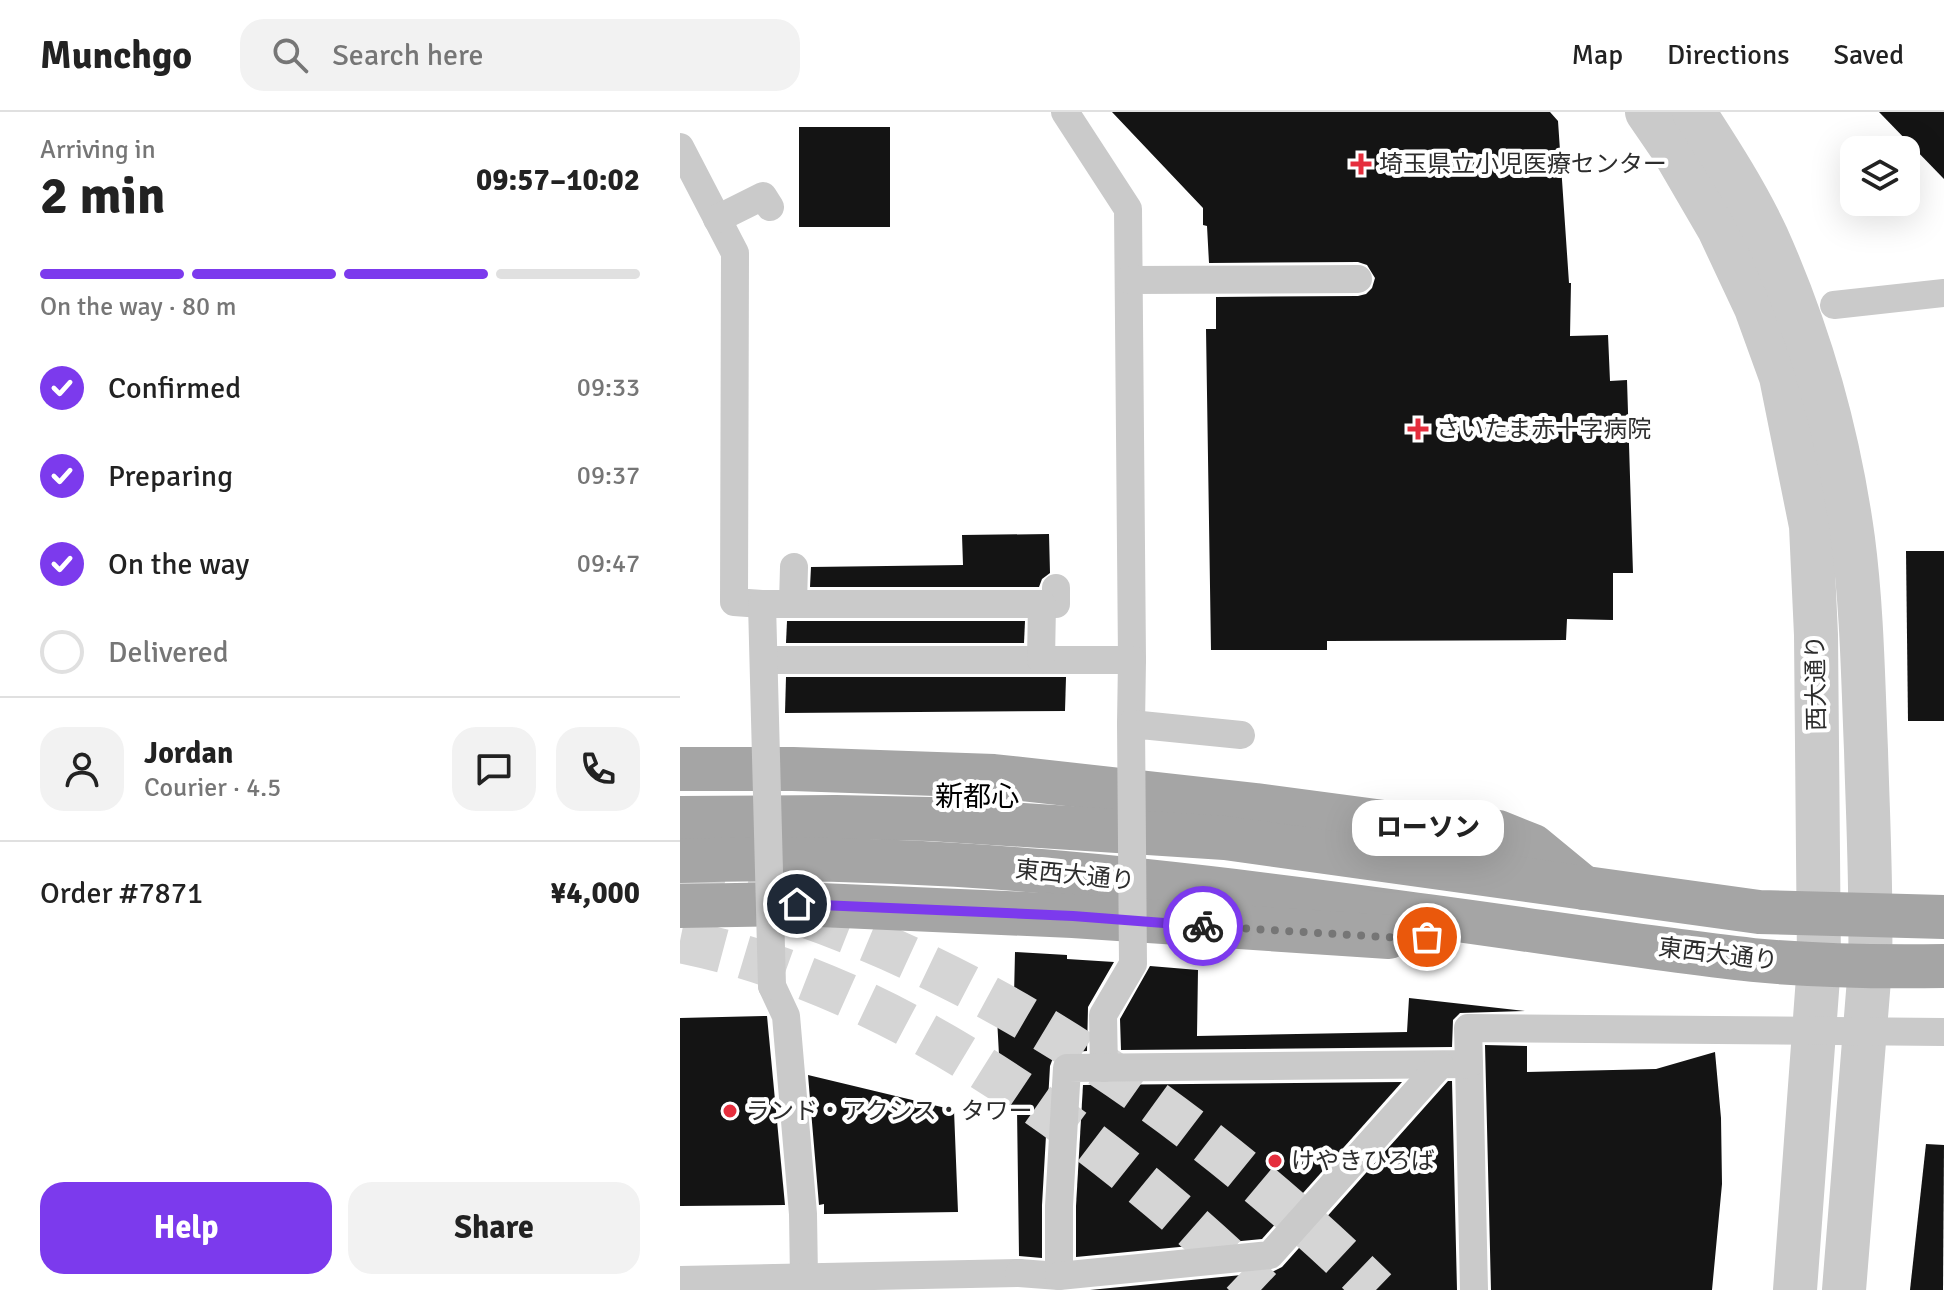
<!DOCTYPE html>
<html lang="en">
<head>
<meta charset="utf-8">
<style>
	body { margin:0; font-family:Signika,"Noto Sans JP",sans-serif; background:#f2f2f2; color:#222; height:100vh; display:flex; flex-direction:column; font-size:30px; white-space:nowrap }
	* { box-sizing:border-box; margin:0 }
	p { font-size:26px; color:#767676 }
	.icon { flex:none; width:44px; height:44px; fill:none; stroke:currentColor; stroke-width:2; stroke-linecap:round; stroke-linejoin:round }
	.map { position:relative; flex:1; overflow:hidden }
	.sheet { display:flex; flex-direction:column; background:#fff; width:680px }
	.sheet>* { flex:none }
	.buttons { position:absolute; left:1160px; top:24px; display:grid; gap:16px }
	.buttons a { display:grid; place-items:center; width:80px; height:80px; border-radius:16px; background:#fff; box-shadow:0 8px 32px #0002; font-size:40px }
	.pin { position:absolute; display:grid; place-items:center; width:68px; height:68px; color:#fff; margin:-34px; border:4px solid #fff; border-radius:50%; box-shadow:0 2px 8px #0007 }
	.courier { position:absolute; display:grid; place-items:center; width:80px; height:80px; margin:-40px; border:6px solid #7c3aed; border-radius:50%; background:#fff; color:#222; box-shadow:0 2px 10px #0007 }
	.bubble { position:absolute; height:56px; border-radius:24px; background:#fff; box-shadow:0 8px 32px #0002; font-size:26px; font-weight:800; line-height:56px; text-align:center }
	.summary em { font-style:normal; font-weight:800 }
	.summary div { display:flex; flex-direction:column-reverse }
	.summary { display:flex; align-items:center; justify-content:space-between; height:136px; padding:0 40px }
	h1 { font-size:52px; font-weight:800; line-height:60px }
	.bar { display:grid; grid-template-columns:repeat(4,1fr); gap:12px 8px; align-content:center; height:96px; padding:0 40px }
	.bar i { height:10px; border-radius:6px; background:#e0e0e0 }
	.bar .active { background:#7c3aed }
	.bar p { grid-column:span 4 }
	.line { display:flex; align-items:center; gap:20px; padding:0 40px; border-top:2px solid #e0e0e0 }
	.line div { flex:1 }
	.round { display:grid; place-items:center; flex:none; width:84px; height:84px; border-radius:24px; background:#f2f2f2 }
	ol { padding:0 40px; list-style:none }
	li { display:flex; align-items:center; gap:24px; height:88px }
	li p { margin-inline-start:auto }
	li .icon { padding:8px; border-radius:50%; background:#7c3aed; color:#fff; stroke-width:4 }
	li:last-child { color:#767676 }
	li i { width:44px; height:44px; border:4px solid #e0e0e0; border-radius:50% }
	.cta { display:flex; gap:16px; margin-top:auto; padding:16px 40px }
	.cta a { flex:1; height:92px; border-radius:24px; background:#7c3aed; color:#fff; font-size:32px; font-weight:800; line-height:92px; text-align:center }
	.cta a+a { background:#f2f2f2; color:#222 }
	header { display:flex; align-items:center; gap:48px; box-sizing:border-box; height:112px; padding:0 40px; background:#fff; border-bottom:2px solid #e0e0e0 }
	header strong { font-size:38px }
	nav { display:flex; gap:44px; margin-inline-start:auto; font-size:28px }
	.search { width:560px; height:72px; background:#f2f2f2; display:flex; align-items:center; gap:20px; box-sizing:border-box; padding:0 28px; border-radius:24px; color:#767676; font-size:30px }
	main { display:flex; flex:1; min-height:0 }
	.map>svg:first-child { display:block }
</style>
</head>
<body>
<header>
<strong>Munchgo</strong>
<div class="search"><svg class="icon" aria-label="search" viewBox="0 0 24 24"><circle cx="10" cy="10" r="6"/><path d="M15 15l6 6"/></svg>Search here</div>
<nav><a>Map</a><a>Directions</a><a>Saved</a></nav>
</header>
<main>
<section class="sheet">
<div class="summary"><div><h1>2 min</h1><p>Arriving in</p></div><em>09:57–10:02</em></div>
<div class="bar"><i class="active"></i><i class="active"></i><i class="active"></i><i></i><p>On the way · 80 m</p></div>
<ol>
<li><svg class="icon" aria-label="check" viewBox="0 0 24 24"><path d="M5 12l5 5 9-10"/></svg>Confirmed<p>09:33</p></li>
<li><svg class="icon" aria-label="check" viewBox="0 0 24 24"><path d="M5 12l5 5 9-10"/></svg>Preparing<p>09:37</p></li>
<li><svg class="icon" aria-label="check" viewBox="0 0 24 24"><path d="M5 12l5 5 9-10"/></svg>On the way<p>09:47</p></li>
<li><i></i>Delivered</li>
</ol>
<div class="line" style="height:144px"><a class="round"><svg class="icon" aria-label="person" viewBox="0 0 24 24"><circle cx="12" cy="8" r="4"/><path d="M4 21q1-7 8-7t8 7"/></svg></a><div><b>Jordan</b><p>Courier · 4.5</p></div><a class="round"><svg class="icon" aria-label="chat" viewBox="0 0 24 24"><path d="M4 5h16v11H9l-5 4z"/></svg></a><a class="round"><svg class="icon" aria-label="phone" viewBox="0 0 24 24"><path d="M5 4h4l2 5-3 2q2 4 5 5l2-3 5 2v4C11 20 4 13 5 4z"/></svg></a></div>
<div class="line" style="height:104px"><div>Order #7871</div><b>¥4,000</b></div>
<div class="cta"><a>Help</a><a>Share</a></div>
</section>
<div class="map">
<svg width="1264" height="1178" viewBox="0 0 1264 1178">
	<rect width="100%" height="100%" fill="#fff"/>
	<!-- building -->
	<g fill="#141414">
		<path d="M432 0H870L878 9 889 171H891L890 224 928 223 930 269 947 268 953 461H933V508L887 507 886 528 647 529V538H531L526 217H536V185L678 184 686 182 692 176 695 166 687 153 678 150 529 151 527 114 523 113V96Z"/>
		<path d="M1199 0H1264V67Z"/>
		<rect x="119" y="15" width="91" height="100"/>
		<path d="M369 422 370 461 362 467 359 475H130L131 455 283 453 282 423Z"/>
		<path d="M1226 439H1264V609H1228Z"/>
		<path d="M107 509H345L344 531H106Z"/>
		<path d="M106 565H386L385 599 105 601Z"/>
		<path d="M335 840 387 843V847L434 850 408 895 407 939 379 941 373 946 370 954 362 1093V1146L339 1144 337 997 322 999 316 887 334 884Z"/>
		<path d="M470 854 518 858 517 924 727 920 729 886 845 899 780 901 773 908 772 935 441 938 440 907Z"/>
		<path d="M87 904 105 1093 0 1094V906Z"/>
		<path d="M805 933 847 934V960L976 957 1035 940 1041 1006 1042 1072 1032 1178H811Z"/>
		<path d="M128 963 274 998 278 1100 144 1102V1092L139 1093Z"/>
		<path d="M768 969H772L777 1178H410L592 1160 602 1155Z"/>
		<path d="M722 970 582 1127 396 1145V1094L403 973Z"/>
		<path d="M1246 1032 1264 1033 1263 1178H1230Z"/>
	</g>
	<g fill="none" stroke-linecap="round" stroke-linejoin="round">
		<!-- motorway-tunnel -->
		<g stroke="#d5d5d5" stroke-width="44" stroke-dasharray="44 22" stroke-linecap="butt">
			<path d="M0 768C267 827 503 990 696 1178"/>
			<path d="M0 829C219 873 422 1026 581 1178"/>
		</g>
		<!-- pedestrian -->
		<g stroke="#cacaca" stroke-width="28">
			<path d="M385 0 448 97 452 548"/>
			<path d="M0 35 55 141 54 490 82 492"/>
			<path d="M37 107 83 84 90 95"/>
			<path d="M449 168 678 167"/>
			<path d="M1154 193 1264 181"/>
			<path d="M113 491 114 455"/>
			<path d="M362 492H376V476"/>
			<path d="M84 548H452L451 612"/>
			<path d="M92 874 106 904 123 1102 124 1166"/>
			<path d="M789 952 794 1178"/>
			<path d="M0 1168 339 1161"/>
		</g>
		<!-- tertiary -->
		<g stroke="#cacaca" stroke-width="44">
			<path d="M967 0 993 38 1039 117 1076 196 1101 265 1131 414 1136 523 1139 852 1115 1178"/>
			<path d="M1014 0C1040 40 1067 82 1087 125 1129 219 1159 324 1173 427 1182 496 1183 567 1186 638 1188 710 1192 782 1190 855L1164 1178"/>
		</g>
		<!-- primary -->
		<g stroke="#a5a5a5" stroke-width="44">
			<path d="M0 657H113L314 664 576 693 711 711 818 720 853 734 904 776"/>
			<path d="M0 706 156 705 250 707 545 726 1079 800 1264 805"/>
			<path d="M0 749C243 740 485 768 725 801 841 816 957 835 1073 848 1136 854 1200 855 1264 854"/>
			<path d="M0 794 117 792 393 804 709 825"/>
		</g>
		<!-- pedestrian-bridge -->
		<g stroke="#cacaca" stroke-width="28">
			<path d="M92 874 82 492H362L361 548"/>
			<path d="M424 956 423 903 453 852 451 612 561 623"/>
			<path d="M339 1161 379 1164V1094L387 956 789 952 788 916 1264 920"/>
			<path d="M379 1164 590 1143 760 953"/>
		</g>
	</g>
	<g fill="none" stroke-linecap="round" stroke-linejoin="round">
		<!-- done -->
		<path stroke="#767676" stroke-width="8" stroke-dasharray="0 14.4" d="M523 814 722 826 747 825"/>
		<!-- route -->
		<path stroke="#7c3aed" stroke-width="10" d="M117 792 393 804 523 814"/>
	</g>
	<!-- markers -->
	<g fill="#e52e3d" stroke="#fff" stroke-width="3">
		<path d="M677 40h8v8h8v8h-8v8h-8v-8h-8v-8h8z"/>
		<path d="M734 305h8v8h8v8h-8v8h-8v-8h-8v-8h8z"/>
		<circle cx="50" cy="999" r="8"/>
		<circle cx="595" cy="1049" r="8"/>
	</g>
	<g text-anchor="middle" stroke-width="8" stroke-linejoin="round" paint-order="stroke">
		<!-- poi labels -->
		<g font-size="24" fill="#2d2d2d" stroke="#fff" text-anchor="start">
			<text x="699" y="60">埼玉県立小児医療センター</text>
			<text x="756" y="325">さいたま赤十字病院</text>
			<text x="66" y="1007">ランド・アクシス・タワー</text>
			<text x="611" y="1057">けやきひろば</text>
		</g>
		<!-- street labels -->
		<g font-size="24" fill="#2d2d2d" stroke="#fff">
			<text transform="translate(1136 571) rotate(-91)" y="8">西大通り</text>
			<text transform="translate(395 763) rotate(6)" y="8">東西大通り</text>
			<text transform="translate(1038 842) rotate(7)" y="8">東西大通り</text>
		</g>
		<!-- quarter labels -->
		<g font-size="28" fill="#000" stroke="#fff">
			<text x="297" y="694">新都心</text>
		</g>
	</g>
</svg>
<div class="buttons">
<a><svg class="icon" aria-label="layers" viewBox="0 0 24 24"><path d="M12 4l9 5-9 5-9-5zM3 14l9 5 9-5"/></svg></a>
</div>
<div class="pin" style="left:747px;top:825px;background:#ea580c"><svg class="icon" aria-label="bag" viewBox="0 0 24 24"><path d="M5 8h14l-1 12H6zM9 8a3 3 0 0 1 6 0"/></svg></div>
<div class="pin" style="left:117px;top:792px;background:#1f2937"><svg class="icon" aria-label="home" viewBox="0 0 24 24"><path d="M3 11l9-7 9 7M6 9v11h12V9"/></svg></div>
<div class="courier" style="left:523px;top:814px"><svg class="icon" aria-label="bike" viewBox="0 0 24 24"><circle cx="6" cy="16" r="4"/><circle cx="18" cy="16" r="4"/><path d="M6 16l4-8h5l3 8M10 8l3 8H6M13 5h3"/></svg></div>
<div class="bubble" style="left:672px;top:688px;width:152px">ローソン</div>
</div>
</main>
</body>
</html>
